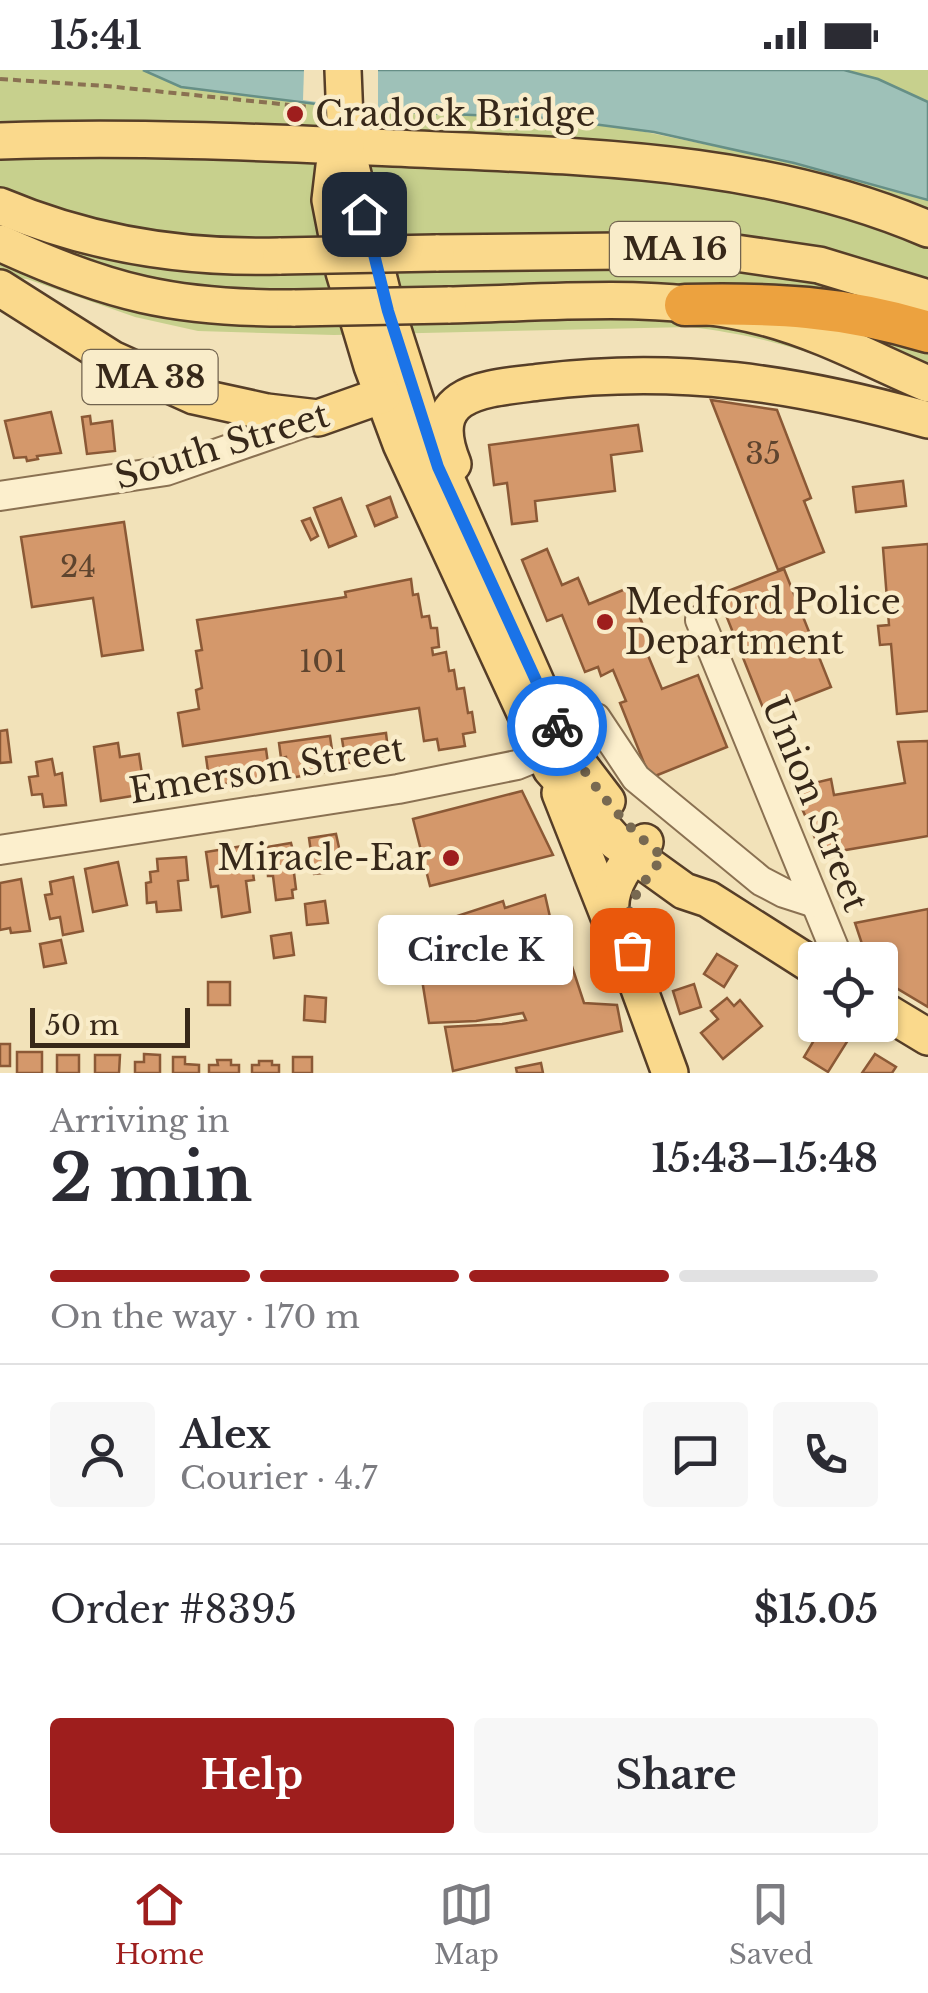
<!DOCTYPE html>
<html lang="en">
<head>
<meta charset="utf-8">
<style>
	body { margin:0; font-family:"Libre Baskerville",serif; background:#f7f7f7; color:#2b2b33; height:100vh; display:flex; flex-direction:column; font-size:38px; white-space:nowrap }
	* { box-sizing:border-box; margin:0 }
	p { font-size:32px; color:#7c7c81 }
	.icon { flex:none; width:55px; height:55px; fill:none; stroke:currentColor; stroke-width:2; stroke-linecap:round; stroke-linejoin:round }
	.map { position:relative; height:1003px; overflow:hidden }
	.panel { display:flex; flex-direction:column; background:#fff; flex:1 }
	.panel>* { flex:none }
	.fabs { position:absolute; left:798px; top:872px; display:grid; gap:20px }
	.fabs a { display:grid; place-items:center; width:100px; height:100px; border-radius:10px; background:#fff; box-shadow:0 2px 8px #0004; font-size:50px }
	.scale { position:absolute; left:30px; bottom:25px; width:160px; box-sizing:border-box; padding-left:10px; border:5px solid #372819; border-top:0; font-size:28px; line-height:35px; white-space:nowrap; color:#372819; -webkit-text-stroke:8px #f9ecc9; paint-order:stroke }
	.pin { position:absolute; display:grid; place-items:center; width:85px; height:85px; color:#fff; margin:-42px; border-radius:20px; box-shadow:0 5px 15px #0006 }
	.courier { position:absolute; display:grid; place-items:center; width:100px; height:100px; margin:-50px; border:8px solid #1a73e8; border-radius:50%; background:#fff; color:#222; box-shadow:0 2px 12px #0007 }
	.bubble { position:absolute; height:70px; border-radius:10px; background:#fff; box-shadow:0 2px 8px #0004; font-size:32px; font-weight:700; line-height:70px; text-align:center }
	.headline em { font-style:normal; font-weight:700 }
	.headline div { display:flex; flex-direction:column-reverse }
	.headline { display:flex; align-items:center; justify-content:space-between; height:170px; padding:0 50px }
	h1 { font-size:65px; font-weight:700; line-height:75px }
	.bar { display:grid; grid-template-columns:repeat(4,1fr); gap:15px 10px; align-content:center; height:120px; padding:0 50px }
	.bar i { height:12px; border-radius:8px; background:#e1e1e2 }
	.bar .active { background:#9e1e1d }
	.bar p { grid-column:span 4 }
	.line { display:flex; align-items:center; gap:25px; padding:0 50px; border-top:2px solid #e1e1e2 }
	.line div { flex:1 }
	.round { display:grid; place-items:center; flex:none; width:105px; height:105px; border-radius:10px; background:#f7f7f7 }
	.primary-button { display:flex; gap:20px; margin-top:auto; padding:20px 50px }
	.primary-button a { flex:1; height:115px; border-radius:10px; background:#9e1e1d; color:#fff; font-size:40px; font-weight:700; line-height:115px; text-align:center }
	.primary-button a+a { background:#f7f7f7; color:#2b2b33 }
	.status { display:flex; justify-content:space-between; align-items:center; height:70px; padding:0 50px; background:#fff; direction:ltr }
	.status svg { height:28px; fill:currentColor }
	.tab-bar { display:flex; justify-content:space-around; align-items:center; height:140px; border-top:2px solid #e1e1e2; background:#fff; font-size:28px; color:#7c7c81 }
	.tab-bar a { display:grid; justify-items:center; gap:5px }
	.tab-bar .active { color:#9e1e1d }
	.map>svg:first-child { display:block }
</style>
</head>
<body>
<div class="status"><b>15:41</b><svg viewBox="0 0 49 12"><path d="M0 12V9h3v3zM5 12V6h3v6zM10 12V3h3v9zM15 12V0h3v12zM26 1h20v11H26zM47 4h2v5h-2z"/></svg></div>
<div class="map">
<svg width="928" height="1003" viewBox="0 0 928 1003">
	<rect width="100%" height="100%" fill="#f2e2b9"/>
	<!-- green -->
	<g fill="#c7d08d">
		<path d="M0 0H143L181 17 372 41 547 48 626 58 767 87 921 127 928 130V332C843 293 784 268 690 257L334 265 198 261 135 247 27 209 0 206Z"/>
		<path d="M844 0H928V32L878 9Z"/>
	</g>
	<!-- water -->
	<path fill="#9ec1b8" stroke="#668f86" stroke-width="2.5" d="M143 0H844L878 9 928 32V130L794 93 654 62 547 48 372 41 181 17Z"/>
	<!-- pier -->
	<path fill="#f2e2b9" d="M304 0H378V41L303 30Z"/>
	<!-- building -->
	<g fill="#d4986b" stroke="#8b5936" stroke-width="2.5">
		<path d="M711 330 777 340 811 428 804 431 824 482 778 500Z"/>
		<path d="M51 342 61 383 37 386 38 389 27 391 26 387 14 388 5 351Z"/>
		<path d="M90 346 91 354 112 351 115 381 87 384 82 347Z"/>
		<path d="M638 355 642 381 611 385 615 421 535 431 537 451 512 454 507 413 494 415 489 375Z"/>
		<path d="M903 411 906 436 856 442 853 417Z"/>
		<path d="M390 427 397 447 375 456 367 436Z"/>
		<path d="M341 428 356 466 329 477 314 438Z"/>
		<path d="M310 448 318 466 311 470 302 451Z"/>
		<path d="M124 452 143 580 102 586 93 528 32 537 21 467Z"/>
		<path d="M928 474V641L897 644 891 574 880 575 878 556 889 555 883 478Z"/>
		<path d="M547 479 562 515 578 508 589 534 628 518 651 575 645 578 662 619 698 605 727 677 650 708 620 633 626 631 613 600 601 606 598 597 585 602 562 545 547 551 522 490Z"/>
		<path d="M784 499 831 617 765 643 718 525Z"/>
		<path d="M411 509 413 525 418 524 422 547 429 546 431 558H437L439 577 432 578 433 585 446 582 449 601 454 600 457 619 464 618 468 643 472 642 475 662 463 664 465 676 439 680 437 669 424 671 419 638 183 676 178 643 199 639 196 620 202 618 196 581 202 580 197 550 346 527 345 522Z"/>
		<path d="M7 660 11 692 0 693V661Z"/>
		<path d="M386 663 388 680 381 681 382 688 346 694 342 669Z"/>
		<path d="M330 666 332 680 329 681V702L289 708 286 687 281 688 279 673Z"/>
		<path d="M928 671V766L822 784 793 718 831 709 834 725 905 713 898 672Z"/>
		<path d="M118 673 120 687 139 684 145 724 101 731 94 677Z"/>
		<path d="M266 679 270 708 210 716 206 687Z"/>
		<path d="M52 689 55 705 62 703 66 735 44 737 42 724 32 725 29 707 38 706 36 692Z"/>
		<path d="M522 721 553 785 430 816 413 749Z"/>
		<path d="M336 764 342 791 340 795 333 796V802L314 804 309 768Z"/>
		<path d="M291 773 298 800 294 803 296 819 292 820 293 828 276 830 273 806H268L267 777Z"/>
		<path d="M249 775 254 810 246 811 250 842 222 847 218 816 211 817 206 782Z"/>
		<path d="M186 787 188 810 178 811 181 840 157 842 156 832 147 833 146 813 151 812 150 802 158 801 157 789Z"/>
		<path d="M118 792 127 835 93 842 85 799Z"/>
		<path d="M73 807 83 861 63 865 60 847 50 849 45 825 52 824 50 812Z"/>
		<path d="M21 809 30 861 11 863 10 858 0 860V813Z"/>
		<path d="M545 825 550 847 461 878 451 848 503 831 505 838Z"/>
		<path d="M325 831 328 853 307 855 305 834Z"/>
		<path d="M928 839V937L883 910 880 905V890H869L866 886 855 853Z"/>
		<path d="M291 863 294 885 274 888 271 866Z"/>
		<path d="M561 863 584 933 617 935 622 961 453 1001 445 957 502 954 526 950 523 943 476 951 429 953 420 897 466 891Z"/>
		<path d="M61 870 66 893 44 897 40 874Z"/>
		<path d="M717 884 737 896 724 917 704 904Z"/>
		<rect x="208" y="912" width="22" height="23"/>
		<path d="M694 914 701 937 680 944 673 921Z"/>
		<path d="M305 926 326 928 325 952 304 950Z"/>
		<path d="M727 928 734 936 740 930 762 956 723 989 701 963 718 949 711 941Z"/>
		<path d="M823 955H830L850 967 828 1002 804 987Z"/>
		<rect x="0" y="974" width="10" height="22"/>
		<rect x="17" y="982" width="25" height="21"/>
		<path d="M144 984 160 985V1003H135V992H144Z"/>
		<path d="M875 984 896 997 892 1003H862Z"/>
		<rect x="57" y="985" width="22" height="18"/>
		<path d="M95 985H120L119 1003H95Z"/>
		<path d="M173 987H185V994L199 995V1003H173Z"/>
		<rect x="293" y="987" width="19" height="16"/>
		<path d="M217 990H231V995H239V1003H209V995H218Z"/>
		<path d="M259 991H272V995H279V1003H252V995H259Z"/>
		<path d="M541 993 543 1003H517L516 998Z"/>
	</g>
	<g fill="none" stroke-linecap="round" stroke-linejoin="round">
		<defs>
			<g id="minor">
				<path d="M0 426 166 401 313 350"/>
				<path d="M700 550 839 890"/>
				<path d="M596 648 636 708 761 811 784 823 815 833"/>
				<path d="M0 780 398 719 517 695 544 684"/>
			</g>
			<g id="major">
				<path d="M343 0 346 76 387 241 426 363 551 646 578 693 607 731"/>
				<path d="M0 71C139 66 277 73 416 79 591 87 764 89 928 159"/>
				<path d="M346 76 334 96 330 130 344 202 372 296 401 374 551 699 616 772 684 821 708 829 815 897"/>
				<path d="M0 136C90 174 183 189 281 186"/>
				<path d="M0 173C109 223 175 239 295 238"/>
				<path d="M436 183 715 180 819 195 928 228"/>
				<path d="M0 218 112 289 194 326 267 342 318 348 383 325"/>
				<path d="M448 235C552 233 661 221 763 247 821 262 874 291 928 314"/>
				<path d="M453 394C423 320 485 319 540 312 678 295 795 313 928 350"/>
				<path d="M560 723 609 847"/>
				<path d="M645 772C628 791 608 815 611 842L670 1003"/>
				<path d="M880 938 928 967"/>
			</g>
			<path id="highway" d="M685 235C772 233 844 236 928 262"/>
		</defs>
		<!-- minor casing -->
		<use href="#minor" stroke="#8a7152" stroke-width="32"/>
		<!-- major casing -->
		<use href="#major" stroke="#563e28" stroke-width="40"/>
		<!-- highway casing -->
		<use href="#highway" stroke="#563e28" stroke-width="45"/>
		<!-- path -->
		<path stroke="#8a7152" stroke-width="4" stroke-dasharray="8 5" stroke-linecap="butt" d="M0 9 106 16 310 37"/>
		<!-- minor -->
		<use href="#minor" stroke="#fcefcd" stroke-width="28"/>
		<!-- major -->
		<use href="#major" stroke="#fad98c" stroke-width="35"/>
		<!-- highway -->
		<use href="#highway" stroke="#eca23f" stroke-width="40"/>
		<defs>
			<g id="major-bridge">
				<path d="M281 186 436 183"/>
				<path d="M295 238 448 235"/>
			</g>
		</defs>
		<!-- major-bridge casing -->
		<use href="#major-bridge" stroke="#563e28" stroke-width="40" stroke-linecap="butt"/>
		<!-- major-bridge -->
		<use href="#major-bridge" stroke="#fad98c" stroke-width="35"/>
	</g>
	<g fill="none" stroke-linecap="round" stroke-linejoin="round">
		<!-- done -->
		<path stroke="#786951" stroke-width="10" stroke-dasharray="0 18" d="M557 656C585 707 618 750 663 787 639 819 619 838 632 880"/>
		<!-- route -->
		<path stroke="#1a73e8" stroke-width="12" d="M364 144 388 241 438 397 557 656"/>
	</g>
	<!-- markers -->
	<g fill="#9e1e1d" stroke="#f9ecc9" stroke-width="4">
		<circle cx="295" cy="44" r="10"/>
		<circle cx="605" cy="552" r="10"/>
		<circle cx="451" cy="788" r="10"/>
	</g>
	<g text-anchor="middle" stroke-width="9" stroke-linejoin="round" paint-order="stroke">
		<!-- number labels -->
		<g font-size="30" fill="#5e442e">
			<text x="763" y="394">35</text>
			<text x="78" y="507">24</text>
			<text x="323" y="602">101</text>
		</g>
		<!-- shield labels -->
		<g fill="#f9ecc9" stroke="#71634e" stroke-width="2.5">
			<rect x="610" y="152" width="130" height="54" rx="8"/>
			<rect x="82.5" y="280" width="135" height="54" rx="8"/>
		</g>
		<g font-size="32" font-weight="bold" fill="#372819">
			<text x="675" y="190">MA 16</text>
			<text x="150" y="318">MA 38</text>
		</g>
		<!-- poi labels -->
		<g font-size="35" fill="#372819" stroke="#f9ecc9" text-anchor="start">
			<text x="315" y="56">Cradock Bridge</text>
			<text x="625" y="544">Medford Police<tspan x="625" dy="40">Department</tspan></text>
			<text x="431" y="800" text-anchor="end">Miracle-Ear</text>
		</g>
		<!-- street labels -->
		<g font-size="35" fill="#372819" stroke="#f9ecc9">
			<text transform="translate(222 376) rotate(-17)" y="12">South Street</text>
			<text transform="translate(267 700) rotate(-9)" y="12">Emerson Street</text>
			<text transform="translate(815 734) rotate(68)" y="12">Union Street</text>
		</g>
	</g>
</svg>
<div class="fabs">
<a><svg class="icon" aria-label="locate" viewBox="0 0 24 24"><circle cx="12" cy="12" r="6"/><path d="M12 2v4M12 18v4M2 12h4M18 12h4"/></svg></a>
</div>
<div class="scale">50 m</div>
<div class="pin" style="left:632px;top:880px;background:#ea580c"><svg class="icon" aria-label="bag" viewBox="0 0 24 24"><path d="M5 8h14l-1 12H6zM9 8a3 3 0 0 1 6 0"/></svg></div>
<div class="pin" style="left:364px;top:144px;background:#1f2937"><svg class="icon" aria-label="home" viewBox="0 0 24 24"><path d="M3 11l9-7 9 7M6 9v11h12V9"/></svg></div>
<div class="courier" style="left:557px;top:656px"><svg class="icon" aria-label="bike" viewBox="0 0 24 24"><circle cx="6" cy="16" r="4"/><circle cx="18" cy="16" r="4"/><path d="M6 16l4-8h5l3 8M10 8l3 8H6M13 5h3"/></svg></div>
<div class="bubble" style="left:378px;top:845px;width:195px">Circle K</div>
</div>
<section class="panel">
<div class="headline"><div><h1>2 min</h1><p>Arriving in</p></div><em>15:43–15:48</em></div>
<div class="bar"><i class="active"></i><i class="active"></i><i class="active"></i><i></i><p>On the way · 170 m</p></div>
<div class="line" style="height:180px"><a class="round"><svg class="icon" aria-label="person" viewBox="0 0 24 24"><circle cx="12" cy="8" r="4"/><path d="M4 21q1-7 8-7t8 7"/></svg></a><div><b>Alex</b><p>Courier · 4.7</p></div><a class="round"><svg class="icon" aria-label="chat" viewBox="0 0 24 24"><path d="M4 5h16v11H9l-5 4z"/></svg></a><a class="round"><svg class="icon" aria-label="phone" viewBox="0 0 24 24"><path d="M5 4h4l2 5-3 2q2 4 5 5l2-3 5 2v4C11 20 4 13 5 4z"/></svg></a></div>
<div class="line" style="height:130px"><div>Order #8395</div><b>$15.05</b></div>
<div class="primary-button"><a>Help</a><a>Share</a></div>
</section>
<nav class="tab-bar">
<a class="active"><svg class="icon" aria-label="home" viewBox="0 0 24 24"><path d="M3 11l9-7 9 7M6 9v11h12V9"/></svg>Home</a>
<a><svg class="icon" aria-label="map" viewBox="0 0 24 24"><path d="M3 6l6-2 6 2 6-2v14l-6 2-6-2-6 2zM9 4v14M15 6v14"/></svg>Map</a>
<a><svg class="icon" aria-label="saved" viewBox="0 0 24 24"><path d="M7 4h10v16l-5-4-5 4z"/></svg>Saved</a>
</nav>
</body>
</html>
